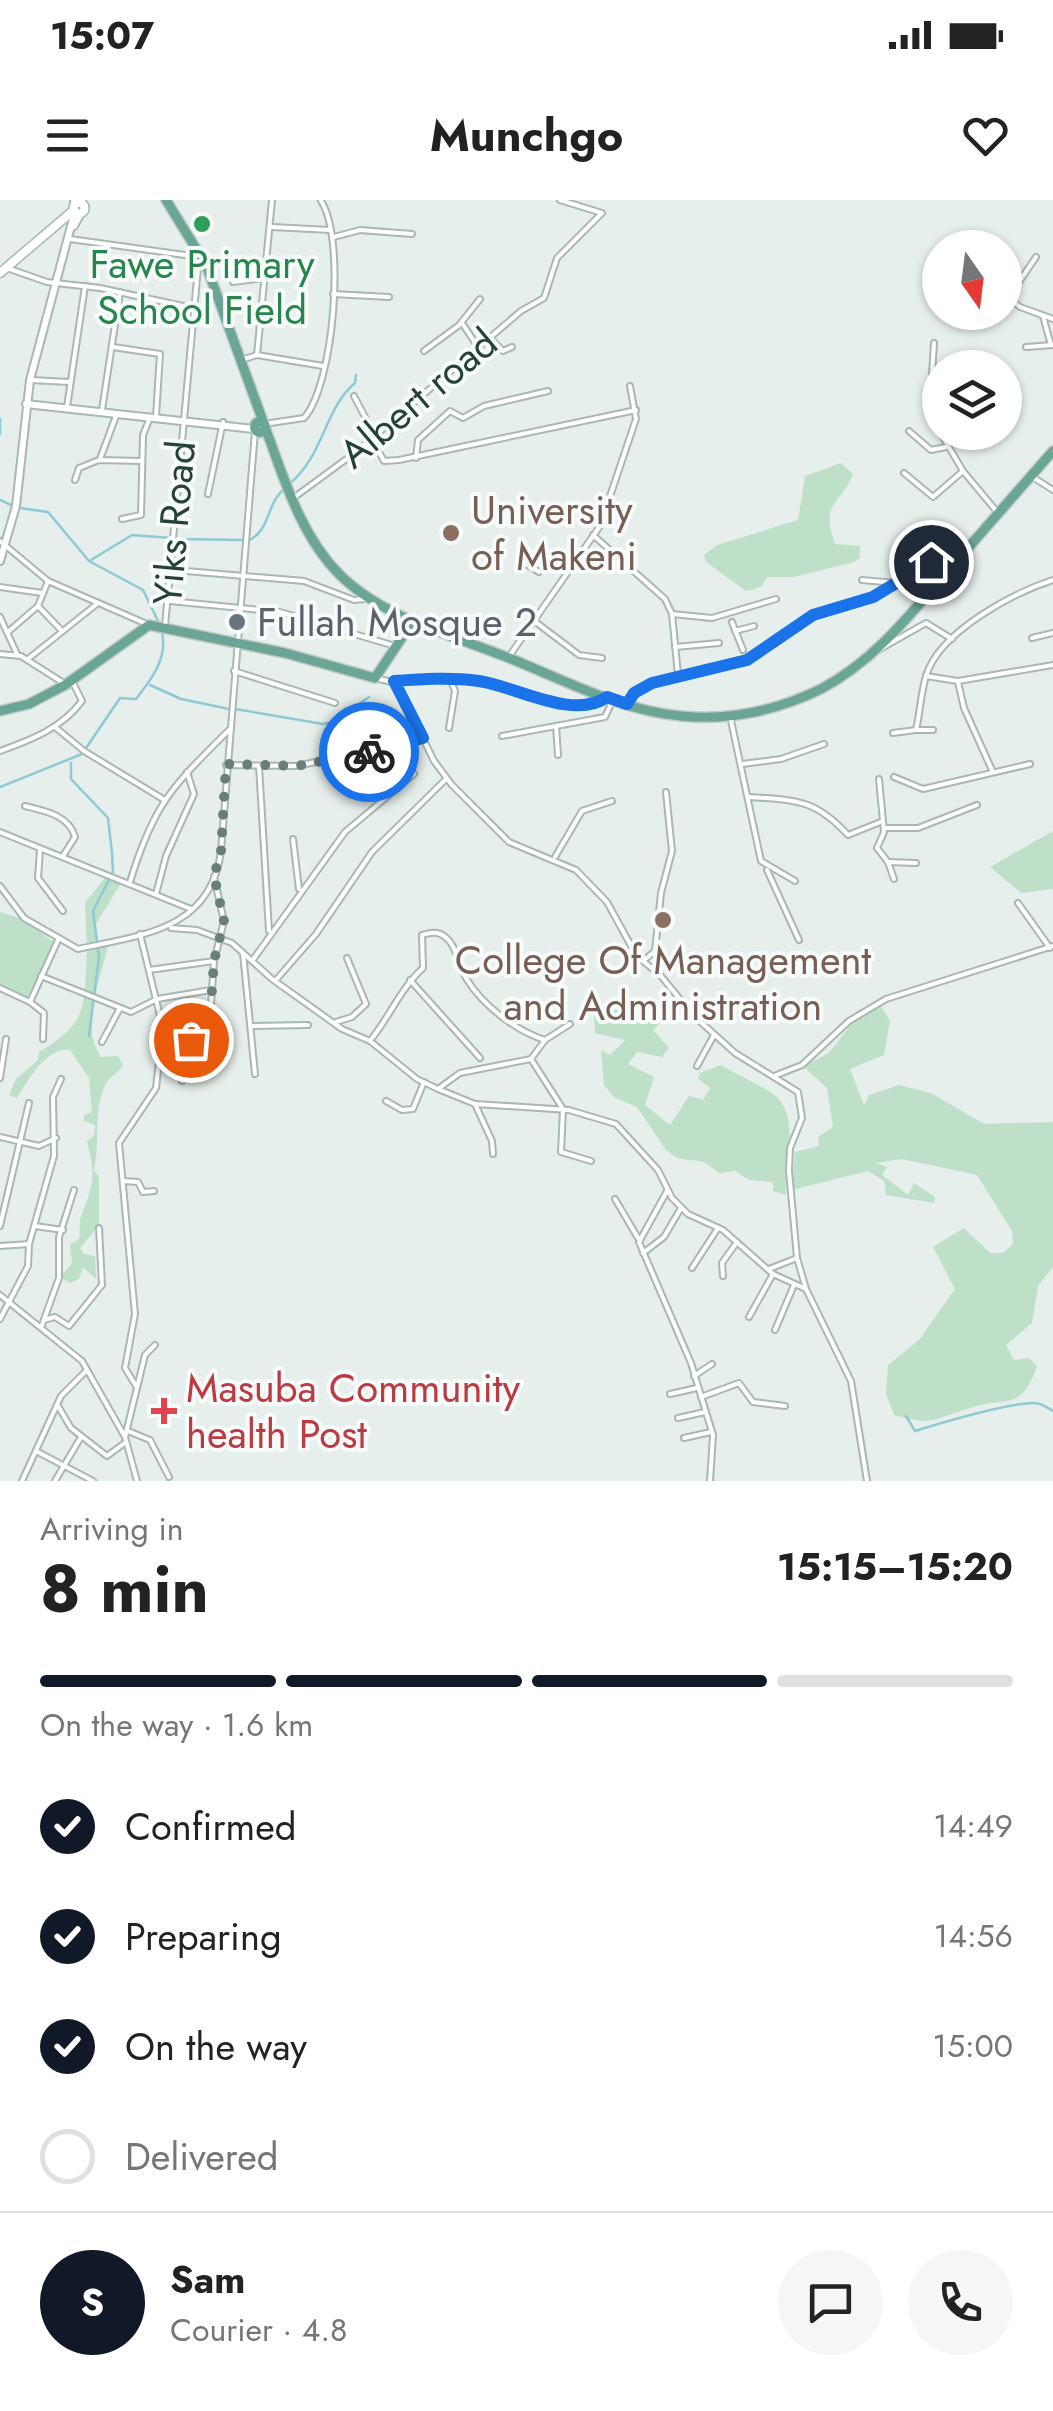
<!DOCTYPE html>
<html lang="en">
<head>
<meta charset="utf-8">
<style>
	body { margin:0; font-family:Jost,sans-serif; background:#f6f6f6; color:#222; height:100vh; display:flex; flex-direction:column; font-size:38px; white-space:nowrap }
	* { box-sizing:border-box; margin:0 }
	p { font-size:32px; color:#767676 }
	.icon { flex:none; width:55px; height:55px; fill:none; stroke:currentColor; stroke-width:2; stroke-linecap:round; stroke-linejoin:round }
	.map { position:relative; height:1281px; overflow:hidden }
	.sheet { display:flex; flex-direction:column; background:#fff; flex:1 }
	.sheet>* { flex:none }
	.needle { width:65px; rotate:166deg }
	.controls { position:absolute; left:922px; top:30px; display:grid; gap:20px }
	.controls a { display:grid; place-items:center; width:100px; height:100px; border-radius:50%; background:#fff; box-shadow:0 2px 8px #0004; font-size:50px }
	.pin { position:absolute; display:grid; place-items:center; width:85px; height:85px; color:#fff; margin:-42px; border:5px solid #fff; border-radius:50%; box-shadow:0 2px 10px #0007 }
	.courier { position:absolute; display:grid; place-items:center; width:100px; height:100px; margin:-50px; border:8px solid #1a73e8; border-radius:50%; background:#fff; color:#222; box-shadow:0 2px 12px #0007 }
	.head em { font-style:normal; font-weight:700 }
	.head div { display:flex; flex-direction:column-reverse }
	.head { display:flex; align-items:center; justify-content:space-between; height:170px; padding:0 40px }
	h1 { font-size:65px; font-weight:700; line-height:75px }
	.bar { display:grid; grid-template-columns:repeat(4,1fr); gap:15px 10px; align-content:center; height:120px; padding:0 40px }
	.bar i { height:12px; border-radius:8px; background:#e0e0e0 }
	.bar .on { background:#111827 }
	.bar p { grid-column:span 4 }
	.line { display:flex; align-items:center; gap:25px; padding:0 40px; border-top:2px solid #e0e0e0 }
	.line div { flex:1 }
	.round { display:grid; place-items:center; flex:none; width:105px; height:105px; border-radius:52px; background:#f6f6f6 }
	ol { padding:0 40px; list-style:none }
	li { display:flex; align-items:center; gap:30px; height:110px }
	li p { margin-inline-start:auto }
	li .icon { padding:10px; border-radius:50%; background:#111827; color:#fff; stroke-width:4 }
	li:last-child { color:#767676 }
	li i { width:55px; height:55px; border:5px solid #e0e0e0; border-radius:50% }
	.status { display:flex; justify-content:space-between; align-items:center; height:70px; padding:0 50px; background:#fff; direction:ltr }
	.status svg { height:28px; fill:currentColor }
	header { display:flex; justify-content:space-between; align-items:center; height:130px; padding:0 40px; background:#fff; font-size:45px; font-weight:700 }
	.map>svg:first-child { display:block }
</style>
</head>
<body>
<div class="status"><b>15:07</b><svg viewBox="0 0 49 12"><path d="M0 12V9h3v3zM5 12V6h3v6zM10 12V3h3v9zM15 12V0h3v12zM26 1h20v11H26zM47 4h2v5h-2z"/></svg></div>
<header><svg class="icon" aria-label="menu" viewBox="0 0 24 24"><path d="M4 6h16M4 12h16M4 18h16"/></svg>Munchgo<svg class="icon" aria-label="heart" viewBox="0 0 24 24"><path d="M12 20l-8-8c-3-5 5-10 8-4 3-6 11-1 8 4z"/></svg></header>
<div class="map">
<svg width="1053" height="1281" viewBox="0 0 1053 1281">
	<rect width="100%" height="100%" fill="#e6efeb"/>
	<!-- green -->
	<g fill="#bfe0c8">
		<path d="M841 263 853 274C839 308 820 301 835 344L860 346V358L854 362 794 377H767L761 387 746 391 706 362 704 355 717 345 798 320 805 276Z"/>
		<path d="M1053 631V689L1021 693 990 667Z"/>
		<path d="M105 678 121 683 96 724V744L87 746 85 703Z"/>
		<path d="M0 712 22 719 55 743 27 798 0 785Z"/>
		<path d="M108 745C101 780 79 825 101 857L118 856 123 865C119 873 111 875 107 882 92 907 101 942 94 970L99 977V1026L80 1048 84 1054 95 1056 96 1079 83 1067 79 1079 70 1083 60 1077 72 1063 70 1045 79 1039C81 1030 78 1022 82 1014 95 981 95 974 87 941L94 936 95 925 84 921V915L92 912 89 878 70 850C46 847 29 879 17 898L9 895 16 879 38 860 39 852C91 821 83 806 87 752Z"/>
		<path d="M647 803 666 817 653 830 669 848 662 857 637 852 628 864 654 877 645 905 670 925 689 896 703 900 710 888 698 879 700 873 721 865C737 875 755 882 770 892 803 912 784 963 786 995L773 991V982L749 980 735 971 719 973 704 962 677 958 666 950 637 907 614 897 604 885 601 850 610 855 625 840 595 833 594 815Z"/>
		<path d="M881 806 890 821 884 855 850 869 864 905 869 895 899 885 931 893 984 924 1053 922V1067L1038 1086 1032 1123 1006 1145 1014 1160 1029 1158 1037 1166C1021 1212 1008 1196 970 1208 936 1218 932 1227 894 1215L886 1194 888 1165 919 1140 955 1089 933 1047 964 1028 990 1053H1003L1013 1044 1012 1031 977 975 902 959 876 963 887 967 882 975 908 995 914 983 935 997 934 1003 886 995 884 981 868 971 792 990 795 952 819 946 818 937 833 927 827 888 804 867C812 860 826 857 832 849 852 826 848 819 881 806Z"/>
	</g>
	<g fill="none" stroke-linecap="round" stroke-linejoin="round">
		<!-- stream -->
		<g stroke="#8ec9d4" stroke-width="2.5">
			<path d="M0 219V234"/>
			<path d="M289 284C324 256 324 209 355 183L356 175"/>
			<path d="M0 300 11 305"/>
			<path d="M20 308 48 312 89 361 143 390 160 425"/>
			<path d="M176 339 243 340"/>
			<path d="M248 341C271 330 266 304 284 289"/>
			<path d="M91 360 132 335 171 338"/>
			<path d="M150 485 181 499 229 509"/>
			<path d="M235 509 323 524 333 522 369 497"/>
			<path d="M71 563V579L108 618 112 653 113 672 93 711 99 757 89 836"/>
			<path d="M0 587 82 554 120 498 136 499C151 480 168 458 162 433"/>
			<path d="M906 1216 915 1231C941 1223 1002 1205 1031 1203 1040 1202 1046 1207 1053 1211"/>
		</g>
		<defs>
			<g id="minor">
				<path d="M73 0 74 6"/>
				<path d="M77 0 78 2"/>
				<path d="M272 27 330 30"/>
				<path d="M334 37 360 30 412 34"/>
				<path d="M70 39 199 57"/>
				<path d="M206 65 229 58 233 82 264 78"/>
				<path d="M7 68 47 82 100 88 192 108"/>
				<path d="M333 94 389 97"/>
				<path d="M1005 95 1020 107 1053 119"/>
				<path d="M1009 97 1036 57"/>
				<path d="M1043 116 1051 145"/>
				<path d="M460 124 480 99"/>
				<path d="M489 137 503 151 512 147"/>
				<path d="M934 143 932 174 940 232"/>
				<path d="M113 147 160 154 156 216"/>
				<path d="M1026 147 1053 145"/>
				<path d="M424 151 462 123 478 147"/>
				<path d="M257 155 272 0"/>
				<path d="M244 159 257 155 323 166"/>
				<path d="M30 180 70 182"/>
				<path d="M354 196 375 236"/>
				<path d="M67 207 85 86"/>
				<path d="M102 210 120 92"/>
				<path d="M264 224 304 218C334 185 346 38 321 1"/>
				<path d="M909 231 931 250 946 247"/>
				<path d="M940 232 963 271 998 313"/>
				<path d="M372 239 384 261 399 260 636 210"/>
				<path d="M416 258 418 240 450 211 463 218 484 206 548 191"/>
				<path d="M100 259 116 216"/>
				<path d="M904 273 933 297 963 271"/>
				<path d="M1031 276 1053 290"/>
				<path d="M75 280 79 268 99 260 142 261"/>
				<path d="M208 294 223 222"/>
				<path d="M292 299 356 252 521 111 544 98 557 58 602 13 560 0"/>
				<path d="M122 319 141 315 143 235 149 220"/>
				<path d="M593 335 665 399 672 414 678 475"/>
				<path d="M0 341 48 381 149 425"/>
				<path d="M520 360 539 372"/>
				<path d="M174 370 304 381 354 400 364 399"/>
				<path d="M862 380 896 383"/>
				<path d="M901 380 897 361 911 349"/>
				<path d="M0 387 42 393"/>
				<path d="M170 401 280 412 395 446"/>
				<path d="M38 406 62 431"/>
				<path d="M672 414 712 418 776 399"/>
				<path d="M0 417 17 454"/>
				<path d="M533 420 579 455 602 458"/>
				<path d="M732 422 743 450"/>
				<path d="M165 426 199 57"/>
				<path d="M735 431 754 426"/>
				<path d="M8 432 38 406 48 381"/>
				<path d="M1032 438 1053 433"/>
				<path d="M675 447 719 443"/>
				<path d="M880 449 926 423 952 439"/>
				<path d="M0 454 21 456 62 482"/>
				<path d="M510 455 600 326 636 219 630 186"/>
				<path d="M28 459 98 403"/>
				<path d="M234 471 335 503"/>
				<path d="M926 476 958 481 1053 465"/>
				<path d="M375 478 396 483 434 561 452 585 509 642 576 670 607 702 636 755 661 776 693 815 735 853 798 892 802 918 790 948 789 971 797 1058 806 1089 851 1181 867 1281"/>
				<path d="M393 481C422 478 453 477 481 481 517 486 569 518 604 499"/>
				<path d="M958 482 964 508 992 570"/>
				<path d="M627 504 644 486 747 460 813 415 873 397 952 347 968 348"/>
				<path d="M730 516 761 661 795 681"/>
				<path d="M556 526 558 555"/>
				<path d="M55 527 84 551 163 599"/>
				<path d="M449 528 455 491 450 479"/>
				<path d="M916 530H933"/>
				<path d="M893 533 916 530C920 512 921 493 926 476 939 432 1013 393 1053 380"/>
				<path d="M502 536 605 517 611 504"/>
				<path d="M0 551C31 540 62 528 82 501L72 481"/>
				<path d="M742 564 781 559 824 544"/>
				<path d="M226 565 297 566 423 538"/>
				<path d="M259 566 269 731"/>
				<path d="M894 577 923 589 1030 564"/>
				<path d="M879 579 884 632 877 648 888 662 894 679"/>
				<path d="M749 597C796 600 815 599 848 635L883 621"/>
				<path d="M25 606C45 611 69 615 75 637L63 656"/>
				<path d="M884 628H918L977 605"/>
				<path d="M0 632 191 709"/>
				<path d="M293 639 299 689"/>
				<path d="M40 650 38 678 63 711"/>
				<path d="M555 657 582 611 612 601"/>
				<path d="M888 662 916 663"/>
				<path d="M767 670 799 740"/>
				<path d="M130 682C154 603 172 587 229 530"/>
				<path d="M0 686 24 718 78 749C140 735 211 731 221 651L255 231"/>
				<path d="M156 694 166 656 194 594 187 572"/>
				<path d="M1018 703 1050 748"/>
				<path d="M171 728 197 730 232 743 272 779 342 829 370 841 417 879 438 889 475 904 569 910 616 924 658 970 672 998 688 1014 723 1030 773 1074 806 1089"/>
				<path d="M243 753 255 874"/>
				<path d="M252 761 345 632 414 574"/>
				<path d="M643 761 655 751 661 693 672 651 666 592"/>
				<path d="M149 770 214 761"/>
				<path d="M41 776 131 812 157 799 211 790"/>
				<path d="M276 780 316 734 372 652 446 579"/>
				<path d="M410 780 480 858"/>
				<path d="M0 788 30 802 58 740"/>
				<path d="M30 802 44 813 43 839"/>
				<path d="M336 822 352 817 366 804 347 758"/>
				<path d="M253 826 308 825"/>
				<path d="M370 841C390 816 401 788 423 768L422 735C430 733 437 731 444 736 457 745 458 765 466 778 482 805 516 831 545 840"/>
				<path d="M102 842 120 808"/>
				<path d="M531 859 563 909 561 952 591 961"/>
				<path d="M697 866 714 835"/>
				<path d="M774 876 802 865 849 821 886 799 1053 746"/>
				<path d="M0 878 6 839"/>
				<path d="M182 881 190 843 211 804 214 761 224 721 214 677"/>
				<path d="M438 889 460 873 531 859 545 840 570 824"/>
				<path d="M386 901 402 910 413 909 424 882"/>
				<path d="M475 904 492 941 493 954"/>
				<path d="M0 937 39 946 56 938"/>
				<path d="M123 981 138 982 143 992 154 991"/>
				<path d="M667 991 639 1042 691 1163 713 1235 710 1281"/>
				<path d="M615 999 638 1038"/>
				<path d="M0 1026 29 903"/>
				<path d="M35 1026 63 1030"/>
				<path d="M0 1046 29 1044"/>
				<path d="M643 1053 664 1037 681 1008"/>
				<path d="M692 1068 718 1028"/>
				<path d="M769 1069 797 1058"/>
				<path d="M723 1076 722 1063 737 1042"/>
				<path d="M0 1095 82 1161 125 1237 137 1281"/>
				<path d="M749 1117 773 1074"/>
				<path d="M0 1119 28 1066 29 1044 54 956 53 897 61 879"/>
				<path d="M44 1120 55 1117 69 1126 102 1085 99 1028"/>
				<path d="M42 1125 59 1078V1037L74 990"/>
				<path d="M775 1130 794 1085"/>
				<path d="M694 1176 712 1164"/>
				<path d="M136 1186 125 1168 135 1114 119 943 156 888 161 844 160 816 140 734"/>
				<path d="M670 1194 697 1188"/>
				<path d="M701 1197 739 1183 753 1202 785 1206"/>
				<path d="M58 1206 71 1228 107 1256 126 1242"/>
				<path d="M678 1218 705 1212"/>
				<path d="M128 1231 150 1240 169 1277"/>
				<path d="M125 1237 145 1155 155 1145"/>
				<path d="M684 1238 711 1232"/>
				<path d="M36 1251 93 1281"/>
				<path d="M22 1281 61 1196 87 1170"/>
				<path d="M55 1281 81 1237"/>
			</g>
			<g id="tertiary">
				<path d="M74 26 81 13"/>
				<path d="M26 204 254 229"/>
				<path d="M0 361 16 306 30 180 75 11"/>
			</g>
			<g id="secondary">
				<circle cx="79" cy="8" r="5.5"/>
				<path d="M0 73 74 10"/>
			</g>
			<g id="primary">
				<path d="M166 0 206 65 264 224"/>
				<circle cx="260" cy="227" r="5.5"/>
				<path d="M265 227C284 278 300 335 340 375 385 419 452 435 509 458 564 480 622 511 681 516 729 521 778 510 821 489 876 460 913 411 953 365 986 327 1020 289 1053 251"/>
				<path d="M0 511 29 504 65 485 149 425 285 453 375 478 413 421"/>
			</g>
		</defs>
		<!-- minor casing -->
		<use href="#minor" stroke="#a8b8b2" stroke-width="8"/>
		<!-- tertiary casing -->
		<use href="#tertiary" stroke="#a8b8b2" stroke-width="10"/>
		<!-- secondary casing -->
		<use href="#secondary" stroke="#a4bbb3" stroke-width="11"/>
		<!-- primary casing -->
		<use href="#primary" stroke="#c2cac8" stroke-width="12"/>
		<!-- minor -->
		<use href="#minor" stroke="#fff" stroke-width="4"/>
		<!-- tertiary -->
		<use href="#tertiary" stroke="#fff" stroke-width="6"/>
		<!-- secondary -->
		<use href="#secondary" stroke="#fff" stroke-width="8"/>
		<!-- primary -->
		<use href="#primary" stroke="#6aa596" stroke-width="9"/>
	</g>
	<g fill="none" stroke-linecap="round" stroke-linejoin="round">
		<!-- done -->
		<path stroke="#687f78" stroke-width="10" stroke-dasharray="0 18" d="M191 840 211 804 214 761 224 721 214 676 221 651 226 564 297 566 369 552"/>
		<!-- route -->
		<path stroke="#1a73e8" stroke-width="12" d="M369 552 423 538 394 481C421 479 451 477 479 481 515 486 573 521 607 497L627 504 634 493 652 483 747 460 813 415 873 397 931 362"/>
	</g>
	<!-- markers -->
	<circle fill="#2e9e5b" stroke="#f7fbf9" stroke-width="4" cx="202" cy="24" r="10"/>
	<g fill="#8d6e63" stroke="#f7fbf9" stroke-width="4">
		<circle cx="451" cy="333" r="10"/>
		<circle cx="663" cy="720" r="10"/>
	</g>
	<circle fill="#6b7280" stroke="#f7fbf9" stroke-width="4" cx="237" cy="422" r="10"/>
	<path fill="#e0444e" stroke="#f7fbf9" stroke-width="4" d="M159 1196h10v10h10v10h-10v10h-10v-10h-10v-10h10z"/>
	<g text-anchor="middle" stroke-width="8" stroke-linejoin="round" paint-order="stroke">
		<!-- leisure labels -->
		<g font-size="40" fill="#27864d" stroke="#f7fbf9">
			<text x="202" y="78">Fawe Primary<tspan x="202" dy="46">School Field</tspan></text>
		</g>
		<!-- street labels -->
		<g font-size="40" fill="#24423a" stroke="#f7fbf9">
			<text transform="translate(418 198) rotate(-40)" y="14">Albert road</text>
			<text transform="translate(174 323) rotate(-85)" y="14">Yiks Road</text>
		</g>
		<!-- education labels -->
		<g font-size="40" fill="#785e54" stroke="#f7fbf9" text-anchor="start">
			<text x="471" y="324">University<tspan x="471" dy="46">of Makeni</tspan></text>
			<text x="663" y="774" text-anchor="middle">College Of Management<tspan x="663" dy="46">and Administration</tspan></text>
		</g>
		<!-- worship labels -->
		<g font-size="40" fill="#5b616d" stroke="#f7fbf9" text-anchor="start">
			<text x="257" y="436">Fullah Mosque 2</text>
		</g>
		<!-- health labels -->
		<g font-size="40" fill="#be3a42" stroke="#f7fbf9" text-anchor="start">
			<text x="186" y="1202">Masuba Community<tspan x="186" dy="46">health Post</tspan></text>
		</g>
	</g>
</svg>
<div class="controls">
<a><svg class="needle" viewBox="-14 -14 28 28"><path d="M0-13l5 13h-10z" fill="#e53935"/><path d="M0 13l5-13h-10z" fill="#767676"/></svg></a>
<a><svg class="icon" aria-label="layers" viewBox="0 0 24 24"><path d="M12 4l9 5-9 5-9-5zM3 14l9 5 9-5"/></svg></a>
</div>
<div class="pin" style="left:191px;top:840px;background:#ea580c"><svg class="icon" aria-label="bag" viewBox="0 0 24 24"><path d="M5 8h14l-1 12H6zM9 8a3 3 0 0 1 6 0"/></svg></div>
<div class="pin" style="left:931px;top:362px;background:#1f2937"><svg class="icon" aria-label="home" viewBox="0 0 24 24"><path d="M3 11l9-7 9 7M6 9v11h12V9"/></svg></div>
<div class="courier" style="left:369px;top:552px"><svg class="icon" aria-label="bike" viewBox="0 0 24 24"><circle cx="6" cy="16" r="4"/><circle cx="18" cy="16" r="4"/><path d="M6 16l4-8h5l3 8M10 8l3 8H6M13 5h3"/></svg></div>
</div>
<section class="sheet">
<div class="head"><div><h1>8 min</h1><p>Arriving in</p></div><em>15:15–15:20</em></div>
<div class="bar"><i class="on"></i><i class="on"></i><i class="on"></i><i></i><p>On the way · 1.6 km</p></div>
<ol>
<li><svg class="icon" aria-label="check" viewBox="0 0 24 24"><path d="M5 12l5 5 9-10"/></svg>Confirmed<p>14:49</p></li>
<li><svg class="icon" aria-label="check" viewBox="0 0 24 24"><path d="M5 12l5 5 9-10"/></svg>Preparing<p>14:56</p></li>
<li><svg class="icon" aria-label="check" viewBox="0 0 24 24"><path d="M5 12l5 5 9-10"/></svg>On the way<p>15:00</p></li>
<li><i></i>Delivered</li>
</ol>
<div class="line" style="height:180px"><b class="round" style="background:#111827;color:#fff">S</b><div><b>Sam</b><p>Courier · 4.8</p></div><a class="round"><svg class="icon" aria-label="chat" viewBox="0 0 24 24"><path d="M4 5h16v11H9l-5 4z"/></svg></a><a class="round"><svg class="icon" aria-label="phone" viewBox="0 0 24 24"><path d="M5 4h4l2 5-3 2q2 4 5 5l2-3 5 2v4C11 20 4 13 5 4z"/></svg></a></div>
</section>
</body>
</html>
